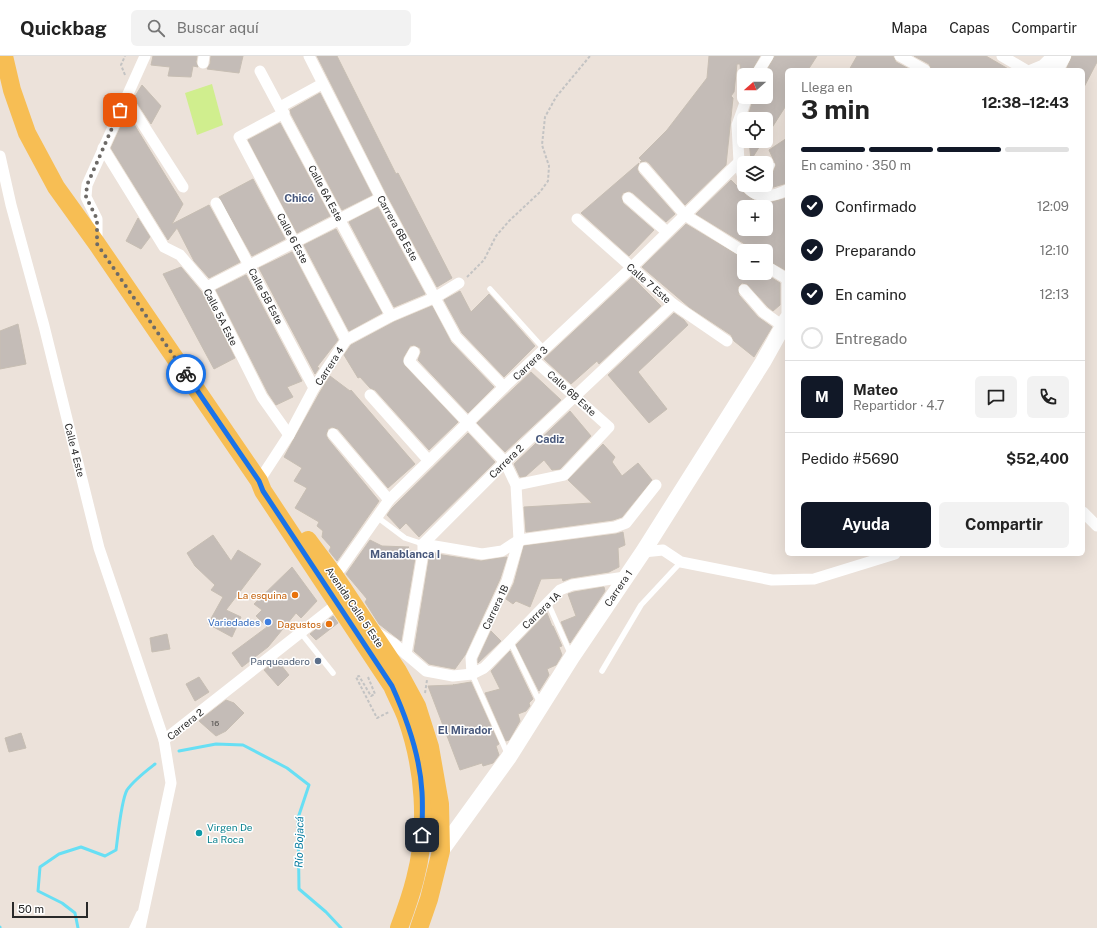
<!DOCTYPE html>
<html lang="es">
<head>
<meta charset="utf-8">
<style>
	body { margin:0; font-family:"Public Sans",sans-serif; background:#f2f2f2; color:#222; height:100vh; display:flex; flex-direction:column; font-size:15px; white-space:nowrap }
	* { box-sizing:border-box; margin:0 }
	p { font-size:13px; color:#767676 }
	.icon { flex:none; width:22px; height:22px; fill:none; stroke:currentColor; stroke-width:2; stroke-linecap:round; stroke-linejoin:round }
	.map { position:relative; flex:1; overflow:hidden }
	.details { position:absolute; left:785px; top:12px; width:300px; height:488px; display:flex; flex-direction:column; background:#fff; border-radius:6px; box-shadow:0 4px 16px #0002 }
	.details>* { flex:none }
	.needle { width:26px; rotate:249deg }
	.fabs { position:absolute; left:737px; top:12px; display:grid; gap:8px }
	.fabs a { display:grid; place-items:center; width:36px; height:36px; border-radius:6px; background:#fff; box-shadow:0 4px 16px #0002; font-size:20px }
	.scale { position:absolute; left:12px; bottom:10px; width:76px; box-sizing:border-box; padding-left:4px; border:2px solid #292929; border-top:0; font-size:11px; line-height:14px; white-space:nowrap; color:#292929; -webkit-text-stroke:3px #fff; paint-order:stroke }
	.pin { position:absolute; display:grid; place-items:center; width:34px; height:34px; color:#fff; margin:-17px; border-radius:8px; box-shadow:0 2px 6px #0006 }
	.courier { position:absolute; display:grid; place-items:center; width:40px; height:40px; margin:-20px; border:3px solid #1a73e8; border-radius:50%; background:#fff; color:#222; box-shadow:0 1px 5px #0007 }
	.summary em { font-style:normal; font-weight:700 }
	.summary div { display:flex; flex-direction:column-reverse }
	.summary { display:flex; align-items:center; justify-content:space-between; height:68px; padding:0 16px }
	h1 { font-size:26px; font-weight:700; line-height:30px }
	.bar { display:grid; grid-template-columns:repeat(4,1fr); gap:6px 4px; align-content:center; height:48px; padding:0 16px }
	.bar i { height:5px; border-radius:3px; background:#e0e0e0 }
	.bar .selected { background:#111827 }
	.bar p { grid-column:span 4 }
	.line { display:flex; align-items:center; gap:10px; padding:0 16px; border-top:1px solid #e0e0e0 }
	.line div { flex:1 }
	.round { display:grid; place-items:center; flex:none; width:42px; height:42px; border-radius:6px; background:#f2f2f2 }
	ol { padding:0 16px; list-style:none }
	li { display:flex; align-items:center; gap:12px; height:44px }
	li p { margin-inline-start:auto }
	li .icon { padding:4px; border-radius:50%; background:#111827; color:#fff; stroke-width:4 }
	li:last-child { color:#767676 }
	li i { width:22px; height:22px; border:2px solid #e0e0e0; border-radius:50% }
	.primary-button { display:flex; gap:8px; margin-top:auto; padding:8px 16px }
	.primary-button a { flex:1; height:46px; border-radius:6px; background:#111827; color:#fff; font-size:16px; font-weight:700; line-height:46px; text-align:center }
	.primary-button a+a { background:#f2f2f2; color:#222 }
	header { display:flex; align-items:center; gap:24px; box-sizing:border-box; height:56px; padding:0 20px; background:#fff; border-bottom:1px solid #e0e0e0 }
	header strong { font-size:19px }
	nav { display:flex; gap:22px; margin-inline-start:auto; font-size:14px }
	.search { width:280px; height:36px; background:#f2f2f2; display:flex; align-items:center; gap:10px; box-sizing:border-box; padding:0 14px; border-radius:6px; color:#767676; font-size:15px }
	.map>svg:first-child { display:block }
</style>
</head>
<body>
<header>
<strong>Quickbag</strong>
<div class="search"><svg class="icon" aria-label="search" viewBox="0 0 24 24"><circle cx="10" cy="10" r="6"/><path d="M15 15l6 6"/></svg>Buscar aquí</div>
<nav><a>Mapa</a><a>Capas</a><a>Compartir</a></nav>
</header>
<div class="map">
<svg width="1097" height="872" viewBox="0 0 1097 872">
	<rect width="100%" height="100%" fill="#ece2da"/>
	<!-- pitch -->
	<path fill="#d0ee8e" d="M212 28 223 69 197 79 185 37Z"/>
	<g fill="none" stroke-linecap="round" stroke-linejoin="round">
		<!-- stream -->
		<g stroke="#67dff4" stroke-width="3">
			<path d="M179 695 216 688 243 689 287 712 309 729 298 762 299 833 326 856 341 872"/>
			<path d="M0 871V872"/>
			<path d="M78 872 75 857 62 847 38 835 40 811 59 798 81 791 105 800 116 794C118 780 121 745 127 734 134 724 146 715 155 708"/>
		</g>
	</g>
	<!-- building -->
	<g fill="#c4bcb7" stroke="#c7beb3" fill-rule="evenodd">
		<path d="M153 0H197L196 6 198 11 193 10 191 21 168 20 170 11 151 9Z"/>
		<path d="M211 0H243L239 17 207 13 210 8Z"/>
		<path d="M317 0H337L396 118 398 117 452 222 437 231 387 139Z"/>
		<path d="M709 0H760L749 19H741L740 8H737L734 36 731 40 733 42 726 109 685 149 649 107 646 105 640 106 642 105 639 102 667 74 707 22Z"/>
		<path d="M775 0H817L808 14H787V48L766 81V63H747L754 41H766V19H764Z"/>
		<path d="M857 0H893L896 6 911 14H849Z"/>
		<path d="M914 0H986L1010 14H932L929 8Z"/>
		<path d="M1072 0H1097V6L1083 33V14H1066Z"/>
		<path d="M142 29 161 50 151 68 134 42Z"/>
		<path d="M320 37 372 139 342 154 291 58 290 54Z"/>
		<path d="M127 57 183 148 172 168 209 149 240 206 209 222 194 205 177 172 168 184 111 92Z"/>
		<path d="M280 67 330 160 297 177 248 84Z"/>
		<path d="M787 82V127L767 133 776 109 769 94Z"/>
		<path d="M749 85H763L751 104Z"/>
		<path d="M639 107 637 113 639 117 675 158 666 166 633 137 629 135 623 137 621 141 623 147 654 174 629 200 581 157Z"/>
		<path d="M253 123 285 183 252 200 219 141Z"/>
		<path d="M731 124 746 139 757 146H772L787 142V215L766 203V195H751L748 190 696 158ZM744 151H766V173H744Z"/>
		<path d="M378 151 425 238 394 251 349 166Z"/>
		<path d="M138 162 150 181 141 193 126 185Z"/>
		<path d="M686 168 744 203V217H764L780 227V249L773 255 768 251 747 228 742 227 738 231 739 239 758 261 772 271 754 301 734 285 731 279 689 251 642 211Z"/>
		<path d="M336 173 382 257 349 275 304 189Z"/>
		<path d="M292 196 338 284 317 311 319 312 315 318 259 212Z"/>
		<path d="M181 211 201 235 235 302 214 313 163 218Z"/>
		<path d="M246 219 302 325 287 331 293 341 276 349 268 337 216 234Z"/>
		<path d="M632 221 661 250 599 308 597 305 571 328 544 303Z"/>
		<path d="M460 235 471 256 489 238 535 290 504 321 462 277 444 244Z"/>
		<path d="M432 250 451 286 494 331 468 357 418 304 421 296 420 292 414 289 410 290 403 302 404 309 458 366 429 394 375 334 370 332 360 321 358 322 344 299 351 289 394 266Z"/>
		<path d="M674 257 684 264 688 269 638 316 667 353 649 367 608 319Z"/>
		<path d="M18 268 26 308 0 313V275Z"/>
		<path d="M531 316 561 344 505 396 477 367Z"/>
		<path d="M330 320 350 335 351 334 415 408 388 432 338 373 332 371 328 373 326 379 328 383 379 445 337 505 329 495 331 491 322 481 323 475 317 470 319 466 295 452 307 432 294 425 302 412 284 401 320 336Z"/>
		<path d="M570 355 591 380 560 413 552 414 544 404 526 420 520 421 514 408Z"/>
		<path d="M468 377 495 406 419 481 406 467 400 473 387 459 392 452Z"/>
		<path d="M603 388 615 401 612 406 622 420 638 407 652 424 622 461 613 464 526 476 524 451 592 447 568 424Z"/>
		<path d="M623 476 625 489 618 492 619 511 609 516 571 522 563 525 562 522 541 523 530 551 516 545 513 548 506 543 514 527 524 490 616 478Z"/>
		<path d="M213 479 231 505 238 494 261 508 226 554 241 561 232 581 208 568 223 541 211 534 215 529 195 510 187 497Z"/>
		<path d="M370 484 382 490 409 491 406 494 416 496 401 585 379 568 365 546 367 543 346 518Z"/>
		<path d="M430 497 481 505 507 501 500 523 465 599 455 613 429 608 414 595Z"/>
		<path d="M292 511 317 545 301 562 296 557 268 591 242 611 232 597 267 571 256 560 262 554 254 548Z"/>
		<path d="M604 531 605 535 570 587 561 566 576 560 568 538 574 536Z"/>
		<path d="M547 557 552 570H553L562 590 559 591 562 599 556 609 547 613 549 619 539 635 516 589Z"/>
		<path d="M333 560 338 567 316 584 310 578Z"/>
		<path d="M491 575 501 585 478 607V603Z"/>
		<path d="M167 578 170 593 152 596 150 582Z"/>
		<path d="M510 595 533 643 529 647 530 650 526 655 518 658 520 665 509 684 506 685 485 637 500 633 491 615Z"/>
		<path d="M277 604 289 619 278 630 264 614Z"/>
		<path d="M199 621 209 636 195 645 186 628Z"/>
		<path d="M471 626 499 688 496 690 499 699 493 707 483 710 482 707 460 714 428 630 454 629H453Z"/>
		<path d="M226 644 234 647 244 657 226 675 216 680 199 665Z"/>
		<path d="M21 677 26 692 9 696 5 682Z"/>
	</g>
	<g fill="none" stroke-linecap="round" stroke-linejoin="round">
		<!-- path -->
		<g stroke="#c3c3c3" stroke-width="2" stroke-dasharray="3 2" stroke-linecap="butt">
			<path d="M125 19 121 9 125 0"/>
			<path d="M467 221 484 204 496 180 509 165 540 136 548 125 549 110 542 89 545 61 556 41 590 0"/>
			<path d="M368 621 375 638 371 640 359 620 356 621 377 662 389 656"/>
			<path d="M425 637 427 624"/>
		</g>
		<!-- lane -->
		<g stroke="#fff" stroke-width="5.5">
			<path d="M766 124 772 109"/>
			<path d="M760 140 764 129"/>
			<path d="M490 233 544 293"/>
			<path d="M377 461 405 482 423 488"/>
			<path d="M548 547 571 599"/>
			<path d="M301 577 333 617"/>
			<path d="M510 585 540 647"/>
			<path d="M602 615 641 549 681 506"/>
			<path d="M472 618 508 699"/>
			<path d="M132 872 139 857"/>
		</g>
		<!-- street -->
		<g stroke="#fff" stroke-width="11">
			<path d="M309 0 381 142 456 281 504 331"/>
			<path d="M900 0 925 14"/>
			<path d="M1002 0 1026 14"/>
			<path d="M203 7 204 0"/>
			<path d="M1031 14 1043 9 1052 0"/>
			<path d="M260 15 391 260"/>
			<path d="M756 19 768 0"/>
			<path d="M126 42 183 131"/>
			<path d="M280 51 322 28"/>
			<path d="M284 57 239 81 346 284"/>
			<path d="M103 92 164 191 180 199 207 231 262 341 289 379"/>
			<path d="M0 100 11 149 44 270 99 492 164 684 171 727 140 872"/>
			<path d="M644 112 685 159 744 196"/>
			<path d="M744 126 739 106 737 69 747 41"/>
			<path d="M746 129C755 144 773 141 787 134"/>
			<path d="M628 142 667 176"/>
			<path d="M216 147 314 332"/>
			<path d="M577 163 673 248 727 285"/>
			<path d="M97 186V163L86 141 87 129 145 0"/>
			<path d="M766 210 787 223V258"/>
			<path d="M207 231 381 142"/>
			<path d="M744 234 763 256 783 270"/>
			<path d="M414 296 409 305 505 406 516 429 519 484 507 525 471 602 472 618"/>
			<path d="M370 339 429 405"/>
			<path d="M333 378 389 444"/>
			<path d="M259 425 289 379 314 332 346 284 391 260 436 241 459 227"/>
			<path d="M516 429 564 419 609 371 534 304"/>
			<path d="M1083 456 1097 470"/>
			<path d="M423 488 482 498 502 495 519 484 615 471 626 467 656 429"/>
			<path d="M643 496 663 494 681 506 772 524 814 523 895 498"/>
			<path d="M334 519 341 512 389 444 504 331 631 212 739 106"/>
			<path d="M376 576 393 587 426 615 453 620 472 618 484 612 560 534 572 529 625 521"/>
			<path d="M406 598 423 497V488L505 406 673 248"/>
			<path d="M164 684 337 548"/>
		</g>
		<!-- secondary -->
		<g stroke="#fff" stroke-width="16">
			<path d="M1055 14 1063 0"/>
			<path d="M441 795 509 701 572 601 643 496 763 306 787 263"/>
		</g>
		<!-- primary -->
		<g stroke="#f7be54" stroke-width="18">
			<path d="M4 0 12 34 27 77 56 131 97 188 259 425 263 435 392 630C396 640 402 650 406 661 424 711 429 770 415 823 411 839 405 856 399 872"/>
			<path d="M308 484 334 519 398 615 417 650 430 691 440 748 441 795 429 843 419 872"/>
		</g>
	</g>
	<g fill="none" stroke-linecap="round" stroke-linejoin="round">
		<!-- done -->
		<path stroke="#6d6a67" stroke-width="4" stroke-dasharray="0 7.2" d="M120 54 87 129 86 141 97 163V188L186 318"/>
		<!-- route -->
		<path stroke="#1a73e8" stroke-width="5" d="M186 318 259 425 263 435 392 630C407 663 420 699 422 736 423 750 422 764 422 779"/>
	</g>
	<!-- markers -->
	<g fill="#e8710a" stroke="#fff" stroke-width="1.5">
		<circle cx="295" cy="539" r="4"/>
		<circle cx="329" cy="568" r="4"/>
	</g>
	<circle fill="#3f7fe0" stroke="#fff" stroke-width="1.5" cx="268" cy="566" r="4"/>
	<circle fill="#5c6f8a" stroke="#fff" stroke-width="1.5" cx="318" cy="605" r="4"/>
	<circle fill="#0f9aa8" stroke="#fff" stroke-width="1.5" cx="199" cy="777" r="4"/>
	<g text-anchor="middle" stroke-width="3" stroke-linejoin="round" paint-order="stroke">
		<!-- number labels -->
		<g font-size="8" fill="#504e4c">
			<text x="215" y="670">16</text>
		</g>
		<!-- street labels -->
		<g font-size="10" fill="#292929" stroke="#fff">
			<text transform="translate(326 137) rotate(62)" y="4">Calle 6A Este</text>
			<text transform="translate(398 172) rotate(61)" y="4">Carrera 6B Este</text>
			<text transform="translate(293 182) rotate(62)" y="4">Calle 6 Este</text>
			<text transform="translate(649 227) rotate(41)" y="4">Calle 7 Este</text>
			<text transform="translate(266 240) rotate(62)" y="4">Calle 5B Este</text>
			<text transform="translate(221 261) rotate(63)" y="4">Calle 5A Este</text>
			<text transform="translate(530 307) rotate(-44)" y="4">Carrera 3</text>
			<text transform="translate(329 310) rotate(-57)" y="4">Carrera 4</text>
			<text transform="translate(572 337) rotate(42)" y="4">Calle 6B Este</text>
			<text transform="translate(75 394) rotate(76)" y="4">Calle 4 Este</text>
			<text transform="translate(506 405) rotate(-44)" y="4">Carrera 2</text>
			<text transform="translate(618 532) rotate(-56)" y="4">Carrera 1</text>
			<text transform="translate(355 551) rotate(56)" y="4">Avenida Calle 5 Este</text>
			<text transform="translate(495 551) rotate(-65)" y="4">Carrera 1B</text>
			<text transform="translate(541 554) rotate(-44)" y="4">Carrera 1A</text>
			<text transform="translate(185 668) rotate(-39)" y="4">Carrera 2</text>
		</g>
		<!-- food labels -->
		<g font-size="10" fill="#c56008" stroke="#fff" text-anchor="end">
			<text x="287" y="543">La esquina</text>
			<text x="321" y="572">Dagustos</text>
		</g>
		<!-- shop labels -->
		<g font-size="10" fill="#366cbe" stroke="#fff" text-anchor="end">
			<text x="260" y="570">Variedades</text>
		</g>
		<!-- service labels -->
		<g font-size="10" fill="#4e5e75" stroke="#fff" text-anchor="end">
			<text x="310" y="609">Parqueadero</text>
		</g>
		<!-- culture labels -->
		<g font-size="10" fill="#0d838f" stroke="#fff" text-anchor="start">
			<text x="207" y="775">Virgen De<tspan x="207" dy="12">La Roca</tspan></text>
		</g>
		<!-- neighbourhood labels -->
		<g font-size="11" font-weight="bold" fill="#47577b" stroke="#fff">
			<text x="299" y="146">Chicó</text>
			<text x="550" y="387">Cadiz</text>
			<text x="405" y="502">Manablanca I</text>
			<text x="465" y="678">El Mirador</text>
		</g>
		<!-- water labels -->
		<g font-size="11" font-style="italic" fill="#077c9f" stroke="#fff">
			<text transform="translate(299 786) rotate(-89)" y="4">Río Bojacá</text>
		</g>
	</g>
</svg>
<div class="fabs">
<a><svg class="needle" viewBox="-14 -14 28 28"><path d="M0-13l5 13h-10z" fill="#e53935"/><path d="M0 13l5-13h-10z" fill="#767676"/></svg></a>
<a><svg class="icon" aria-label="locate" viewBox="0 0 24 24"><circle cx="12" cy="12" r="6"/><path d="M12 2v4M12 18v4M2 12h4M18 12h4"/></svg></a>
<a><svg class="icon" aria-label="layers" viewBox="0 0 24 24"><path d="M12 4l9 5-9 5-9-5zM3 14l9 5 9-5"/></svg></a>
<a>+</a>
<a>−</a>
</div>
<div class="scale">50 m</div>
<div class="pin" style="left:120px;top:54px;background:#ea580c"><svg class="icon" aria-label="bag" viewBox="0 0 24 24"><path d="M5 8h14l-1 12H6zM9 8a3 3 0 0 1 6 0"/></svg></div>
<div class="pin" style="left:422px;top:779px;background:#1f2937"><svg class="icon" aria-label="home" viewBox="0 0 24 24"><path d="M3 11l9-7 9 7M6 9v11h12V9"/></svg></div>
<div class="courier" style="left:186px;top:318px"><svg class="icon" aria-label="bike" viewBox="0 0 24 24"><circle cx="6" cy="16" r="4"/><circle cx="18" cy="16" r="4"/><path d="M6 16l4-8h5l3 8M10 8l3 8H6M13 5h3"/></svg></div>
<section class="details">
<div class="summary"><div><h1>3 min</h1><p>Llega en</p></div><em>12:38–12:43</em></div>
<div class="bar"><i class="selected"></i><i class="selected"></i><i class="selected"></i><i></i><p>En camino · 350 m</p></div>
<ol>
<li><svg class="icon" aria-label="check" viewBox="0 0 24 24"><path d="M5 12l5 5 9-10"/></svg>Confirmado<p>12:09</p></li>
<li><svg class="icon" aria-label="check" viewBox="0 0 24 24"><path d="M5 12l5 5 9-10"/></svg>Preparando<p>12:10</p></li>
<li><svg class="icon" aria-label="check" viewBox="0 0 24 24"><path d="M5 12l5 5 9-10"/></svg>En camino<p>12:13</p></li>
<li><i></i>Entregado</li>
</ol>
<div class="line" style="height:72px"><b class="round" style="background:#111827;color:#fff">M</b><div><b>Mateo</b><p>Repartidor · 4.7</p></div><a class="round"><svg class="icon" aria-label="chat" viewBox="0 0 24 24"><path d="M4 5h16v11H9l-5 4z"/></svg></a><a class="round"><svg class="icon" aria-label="phone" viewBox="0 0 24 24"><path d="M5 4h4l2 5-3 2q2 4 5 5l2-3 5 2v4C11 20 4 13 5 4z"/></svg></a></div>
<div class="line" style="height:52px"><div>Pedido #5690</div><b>$52,400</b></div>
<div class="primary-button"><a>Ayuda</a><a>Compartir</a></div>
</section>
</div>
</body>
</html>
